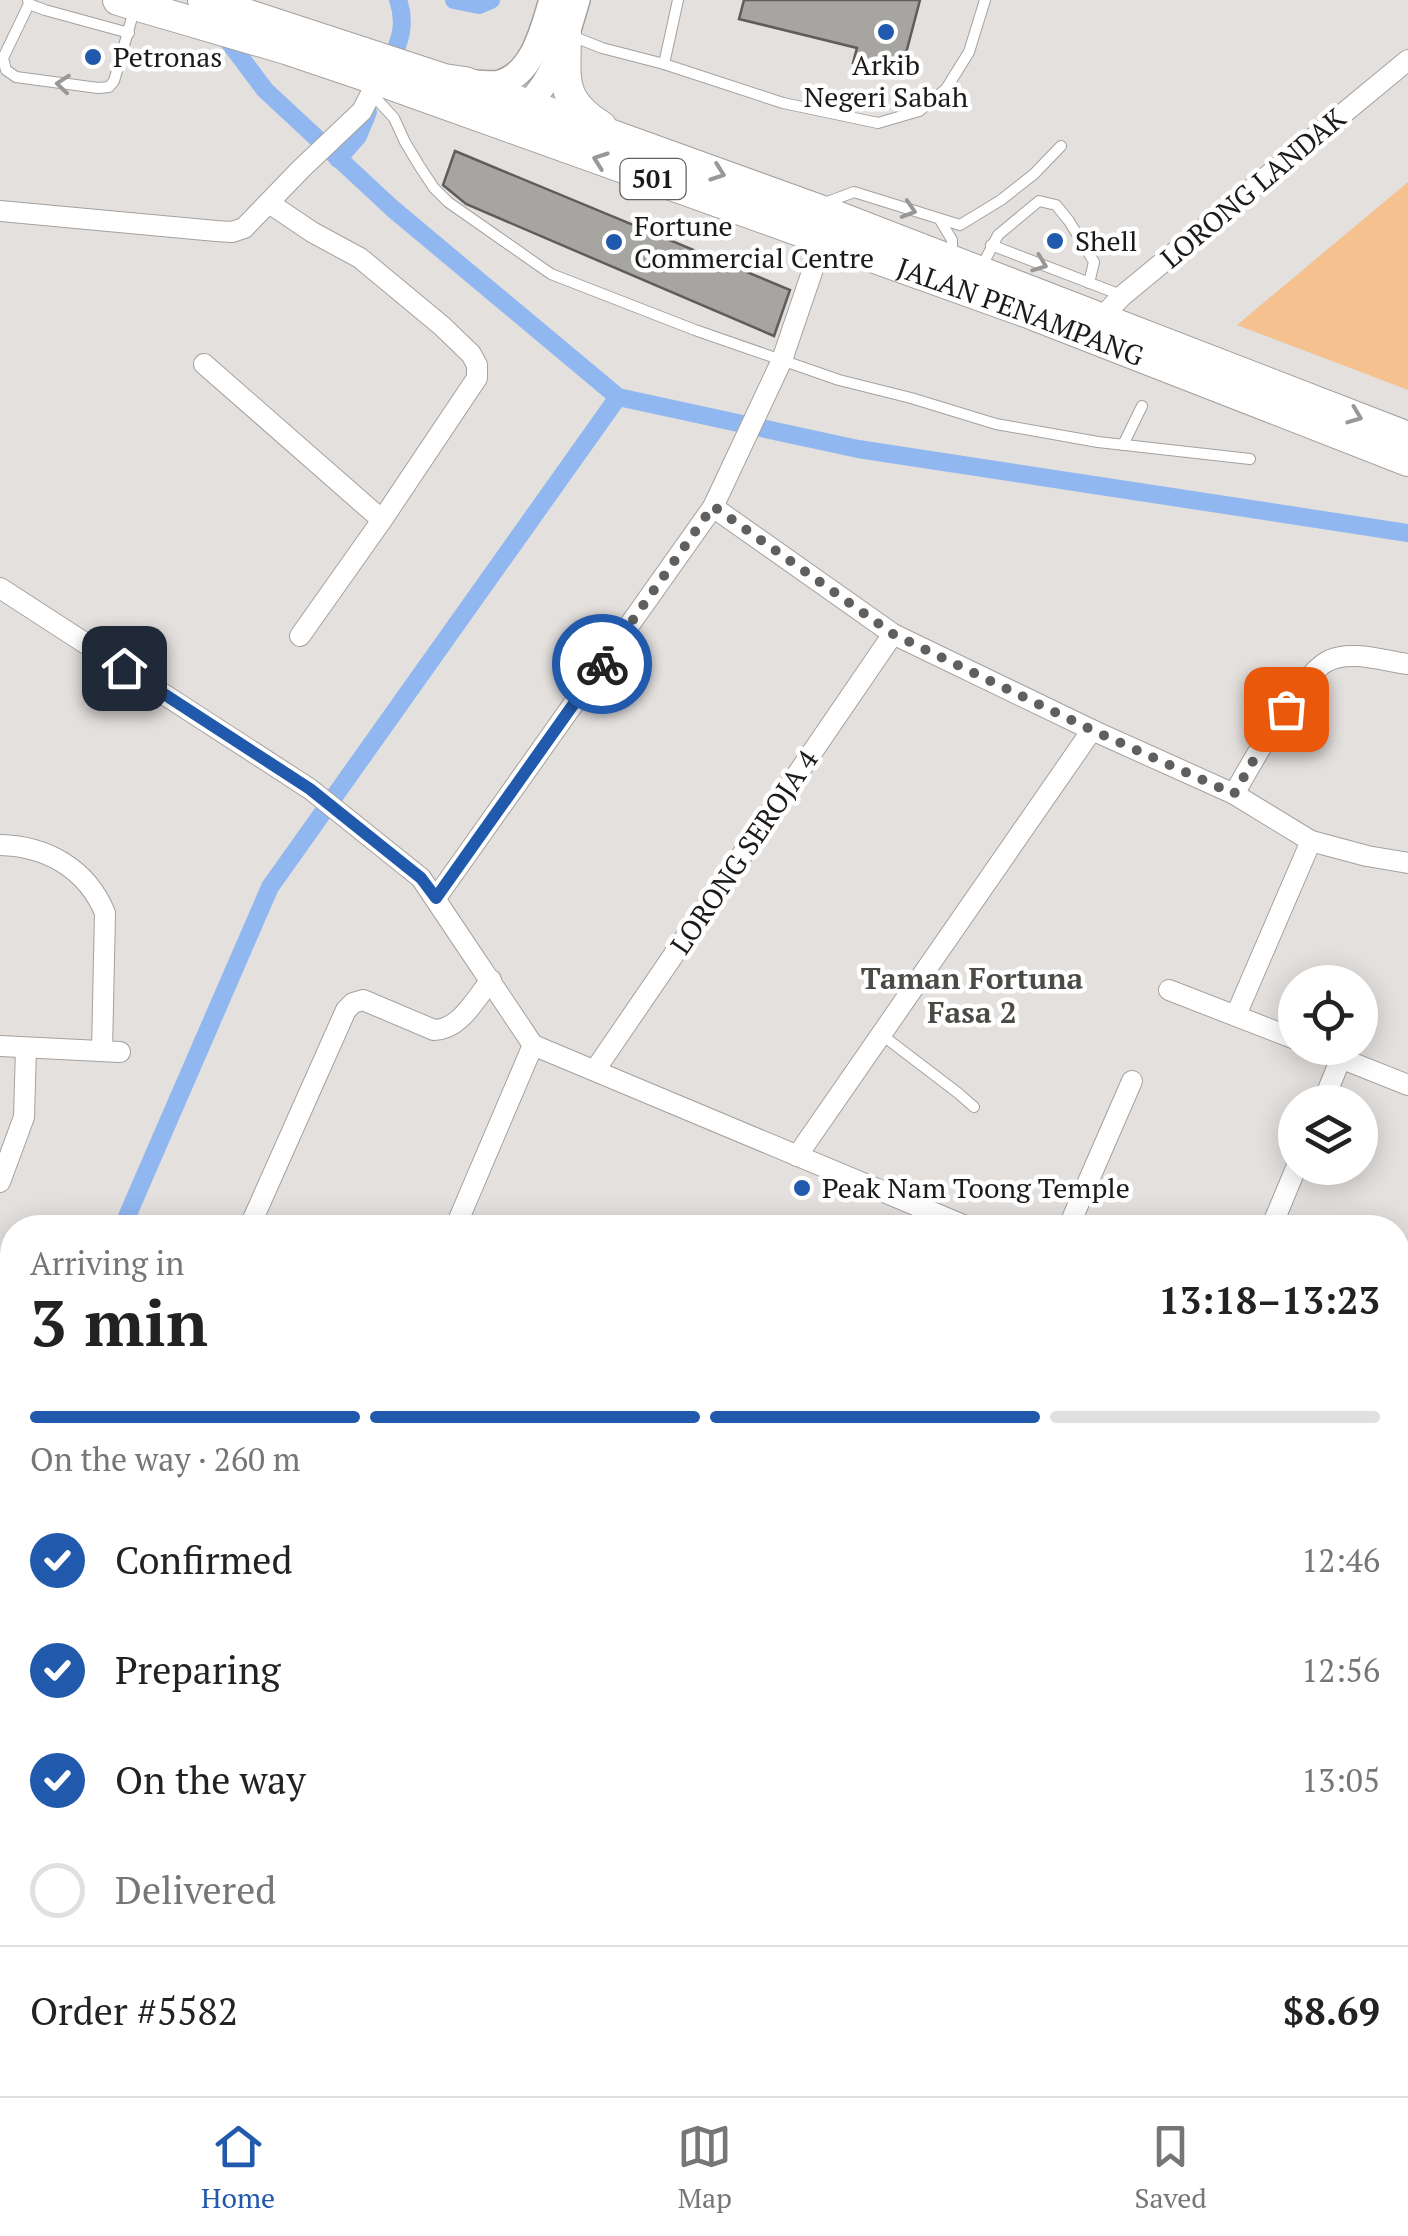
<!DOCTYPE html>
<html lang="en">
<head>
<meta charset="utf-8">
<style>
	body { margin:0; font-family:"PT Serif",serif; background:#f2f2f2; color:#222; height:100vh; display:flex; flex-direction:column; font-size:38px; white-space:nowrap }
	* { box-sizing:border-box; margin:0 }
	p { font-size:32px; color:#767676 }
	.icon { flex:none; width:55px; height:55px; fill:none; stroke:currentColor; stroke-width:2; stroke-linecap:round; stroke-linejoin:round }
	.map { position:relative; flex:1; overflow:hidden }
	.drawer { position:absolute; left:0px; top:1215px; width:1410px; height:882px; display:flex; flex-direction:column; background:#fff; border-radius:40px 40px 0 0; box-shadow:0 5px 25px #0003 }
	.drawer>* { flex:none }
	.tools { position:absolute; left:1278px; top:965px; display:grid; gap:20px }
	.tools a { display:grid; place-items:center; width:100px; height:100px; border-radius:50%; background:#fff; box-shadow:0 5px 25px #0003; font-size:50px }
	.pin { position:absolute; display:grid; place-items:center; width:85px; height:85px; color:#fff; margin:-42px; border-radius:20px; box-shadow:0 5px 15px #0006 }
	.courier { position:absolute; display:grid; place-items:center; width:100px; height:100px; margin:-50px; border:8px solid #215aac; border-radius:50%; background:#fff; color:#222; box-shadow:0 2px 12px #0007 }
	.summary em { font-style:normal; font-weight:700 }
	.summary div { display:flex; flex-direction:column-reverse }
	.summary { display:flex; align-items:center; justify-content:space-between; height:170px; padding:0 30px }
	h1 { font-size:65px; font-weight:700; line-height:75px }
	.bar { display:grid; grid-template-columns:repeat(4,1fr); gap:15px 10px; align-content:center; height:120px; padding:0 30px }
	.bar i { height:12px; border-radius:8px; background:#e0e0e0 }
	.bar .on { background:#215aac }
	.bar p { grid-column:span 4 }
	.line { display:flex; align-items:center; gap:25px; padding:0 30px; border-top:2px solid #e0e0e0 }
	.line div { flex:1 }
	ol { padding:0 30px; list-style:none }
	li { display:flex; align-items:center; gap:30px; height:110px }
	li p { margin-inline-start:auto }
	li .icon { padding:10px; border-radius:50%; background:#215aac; color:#fff; stroke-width:4 }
	li:last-child { color:#767676 }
	li i { width:55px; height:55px; border:5px solid #e0e0e0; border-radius:50% }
	.tab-bar { display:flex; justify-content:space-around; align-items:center; height:140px; border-top:2px solid #e0e0e0; background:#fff; font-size:28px; color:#767676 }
	.tab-bar a { display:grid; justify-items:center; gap:5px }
	.tab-bar .on { color:#215aac }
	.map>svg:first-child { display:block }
</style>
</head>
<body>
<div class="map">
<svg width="1408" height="2096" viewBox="0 0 1408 2096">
	<rect width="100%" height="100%" fill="#e3e0de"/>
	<!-- green -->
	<path fill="#f5c18f" d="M1408 182V390L1237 325Z"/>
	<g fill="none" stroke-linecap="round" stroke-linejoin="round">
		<!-- canal -->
		<g stroke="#90b7f0" stroke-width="18">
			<path d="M454 0 479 5 491 0"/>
			<path d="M220 30 265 90 393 209 618 397 858 449 1408 533"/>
			<path d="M389 66C399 43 407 25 398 0"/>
			<path d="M338 159 358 136 368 112"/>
			<path d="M122 1228 270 887 618 397"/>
			<path d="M1398 1433 1408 1437"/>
		</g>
	</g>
	<!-- building -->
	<g fill="#a7a5a2" stroke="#5f5c5a" stroke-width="2.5">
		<path d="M744 0H920L900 76 853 63 857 48 739 19Z"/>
		<path d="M455 151 790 290 774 336 466 204 443 185Z"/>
	</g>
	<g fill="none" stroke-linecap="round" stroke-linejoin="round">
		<defs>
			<g id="service">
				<path d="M28 0 29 4 3 58 6 70 16 77 98 88 109 87 114 81 135 7"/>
				<path d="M29 4 45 10 129 33"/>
				<path d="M572 36 602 48 664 64 783 103 878 123 919 111 946 89 969 52 985 0"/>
				<path d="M664 64 678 0"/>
				<path d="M372 94 394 118 405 142 420 167 434 188 448 202 551 274 695 330 839 380 911 398 996 424 1098 442 1250 459"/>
				<path d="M822 204 854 192 960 225 1001 200 1034 174 1061 146"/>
				<path d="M940 220 952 240V255"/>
				<path d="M991 245 1121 295"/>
				<path d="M980 270 998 235 1039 201 1056 205 1069 221 1094 262 1089 283"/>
				<path d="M1123 445 1142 406"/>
				<path d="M882 1035 958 1093 974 1107"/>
				<path d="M0 1689 12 1696"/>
				<path d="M0 1830 12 1803"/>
				<path d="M0 1908 12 1880"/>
				<path d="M0 2015 12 1987"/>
				<path d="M0 2051 12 2054"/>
			</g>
			<g id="minor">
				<path d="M269 203 312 232 360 258 442 326 471 354 477 365V378L382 520 300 636"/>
				<path d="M0 211 216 231 232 232 244 228 301 169 362 111 378 80"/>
				<path d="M1101 318 1122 296 1408 60"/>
				<path d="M204 364 382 520"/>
				<path d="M713 507 893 634 1092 730 1234 794 1311 841 1367 856 1408 863"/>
				<path d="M0 588 310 789 421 878 533 1045 970 1228"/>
				<path d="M1234 794C1250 766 1302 671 1330 660 1353 650 1384 661 1408 664"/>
				<path d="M0 845C47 846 87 869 105 913L102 1051"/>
				<path d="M436 898 713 507 782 360 826 231"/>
				<path d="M1169 990 1295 1039"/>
				<path d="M1236 1015 1311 841"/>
				<path d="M0 1046 120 1052"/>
				<path d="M1315 1048 1408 1085"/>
				<path d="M595 1070 893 634"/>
				<path d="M1323 1102 1341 1058"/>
				<path d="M797 1156 1092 730"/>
				<path d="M0 1182 24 1117 26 1048"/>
				<path d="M249 1228 346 1010 353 1003 363 1000 434 1030C460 1030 476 998 491 980"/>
				<path d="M455 1228 533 1045"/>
				<path d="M1068 1228 1132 1081"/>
				<path d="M1271 1228 1296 1168"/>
				<path d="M0 1594 12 1600"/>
				<path d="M1398 1618 1408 1623"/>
				<path d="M1398 1819 1408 1823"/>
				<path d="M1355 2085 1358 2096"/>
				<path d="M737 2096 764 2085"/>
			</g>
			<g id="tertiary">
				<path d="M475 83C482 83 493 85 500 83 534 73 543 28 552 0"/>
				<path d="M527 105C556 77 566 37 577 0"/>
			</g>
			<g id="primary">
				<path id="s1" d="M118 0 286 49 378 80 1031 314 1408 461"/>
				<path d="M203 0 444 79 465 82 831 214 1408 437"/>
				<path d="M566 33C566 78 558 99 601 126"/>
			</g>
		</defs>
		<!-- service casing -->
		<use href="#service" stroke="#a4a19f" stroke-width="12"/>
		<!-- minor casing -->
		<use href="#minor" stroke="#a4a19f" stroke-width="22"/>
		<!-- tertiary casing -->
		<use href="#tertiary" stroke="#a4a19f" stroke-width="28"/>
		<!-- primary casing -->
		<use href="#primary" stroke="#a4a19f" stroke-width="32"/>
		<!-- service -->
		<use href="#service" stroke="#fff" stroke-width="10"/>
		<!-- minor -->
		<use href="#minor" stroke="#fff" stroke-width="20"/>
		<!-- tertiary -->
		<use href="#tertiary" stroke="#fff" stroke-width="25"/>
		<!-- primary -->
		<use href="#primary" stroke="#fff" stroke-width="30"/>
	</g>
	<!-- one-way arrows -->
	<defs><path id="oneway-chevron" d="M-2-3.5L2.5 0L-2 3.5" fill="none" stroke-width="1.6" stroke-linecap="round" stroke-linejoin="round" transform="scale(2.5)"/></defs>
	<g stroke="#989898">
		<use href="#oneway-chevron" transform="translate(63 84) rotate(-174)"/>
		<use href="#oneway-chevron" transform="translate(600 160) rotate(-160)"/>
		<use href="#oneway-chevron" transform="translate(718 173) rotate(20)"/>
		<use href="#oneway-chevron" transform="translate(909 210) rotate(17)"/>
		<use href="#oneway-chevron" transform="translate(1040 264) rotate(21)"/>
		<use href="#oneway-chevron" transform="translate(1355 416) rotate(21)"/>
	</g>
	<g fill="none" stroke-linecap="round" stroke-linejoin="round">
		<!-- done -->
		<path stroke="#615f5e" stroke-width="10" stroke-dasharray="0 18" d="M602 664 713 506 893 634 1092 730 1234 794 1264 742 1286 709"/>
		<!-- route -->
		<path stroke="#215aac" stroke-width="12" d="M124 668 310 789 421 878 436 898 602 664"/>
	</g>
	<!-- markers -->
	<g fill="#215aac" stroke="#fff" stroke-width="4">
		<circle cx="886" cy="32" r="10"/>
		<circle cx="93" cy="57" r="10"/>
		<circle cx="1055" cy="241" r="10"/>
		<circle cx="614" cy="242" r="10"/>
		<circle cx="802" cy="1188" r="10"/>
	</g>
	<g text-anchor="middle" stroke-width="9" stroke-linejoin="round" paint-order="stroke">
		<!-- shield labels -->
		<rect fill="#fff" stroke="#5f5f5e" stroke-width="2.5" x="620.5" y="159" width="65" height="40" rx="8"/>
		<g font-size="25" font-weight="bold" fill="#1b1a19">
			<text x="653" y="188">501</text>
		</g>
		<!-- poi labels -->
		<g font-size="28" fill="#1b1a19" stroke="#fff" text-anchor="start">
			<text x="113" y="67">Petronas</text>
			<text x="886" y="75" text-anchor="middle">Arkib<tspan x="886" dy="32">Negeri Sabah</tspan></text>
			<text x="634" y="236">Fortune<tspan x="634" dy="32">Commercial Centre</tspan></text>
			<text x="1075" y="251">Shell</text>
			<text x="822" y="1198">Peak Nam Toong Temple</text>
		</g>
		<!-- street labels -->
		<g font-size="28" fill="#1b1a19" stroke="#fff">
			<text transform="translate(1253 188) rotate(-40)" y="10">LORONG LANDAK</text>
			<text dy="10" stroke="none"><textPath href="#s1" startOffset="955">JALAN PENAMPANG</textPath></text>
			<text transform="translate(744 852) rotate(-56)" y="10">LORONG SEROJA 4</text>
		</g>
		<!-- neighbourhood labels -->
		<g font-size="30" font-weight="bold" fill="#4c4a47" stroke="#fff">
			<text x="972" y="989">Taman Fortuna<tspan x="972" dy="34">Fasa 2</tspan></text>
		</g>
	</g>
</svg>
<div class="tools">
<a><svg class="icon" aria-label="locate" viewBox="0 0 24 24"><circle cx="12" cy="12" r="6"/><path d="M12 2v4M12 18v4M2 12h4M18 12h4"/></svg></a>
<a><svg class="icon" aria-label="layers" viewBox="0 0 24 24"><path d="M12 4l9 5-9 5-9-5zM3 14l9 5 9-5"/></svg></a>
</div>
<div class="pin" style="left:1286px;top:709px;background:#ea580c"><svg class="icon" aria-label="bag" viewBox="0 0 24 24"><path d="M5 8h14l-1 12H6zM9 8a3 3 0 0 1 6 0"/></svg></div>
<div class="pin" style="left:124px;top:668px;background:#1f2937"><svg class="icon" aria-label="home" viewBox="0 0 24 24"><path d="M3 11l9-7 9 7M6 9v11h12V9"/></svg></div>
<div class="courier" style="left:602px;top:664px"><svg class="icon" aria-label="bike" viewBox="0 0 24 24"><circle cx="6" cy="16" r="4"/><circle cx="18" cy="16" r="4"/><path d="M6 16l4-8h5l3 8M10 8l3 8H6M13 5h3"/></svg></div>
<section class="drawer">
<div class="summary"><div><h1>3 min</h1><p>Arriving in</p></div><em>13:18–13:23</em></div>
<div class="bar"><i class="on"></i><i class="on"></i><i class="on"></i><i></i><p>On the way · 260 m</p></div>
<ol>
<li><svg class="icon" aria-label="check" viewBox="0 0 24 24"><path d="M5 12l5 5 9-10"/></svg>Confirmed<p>12:46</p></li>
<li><svg class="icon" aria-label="check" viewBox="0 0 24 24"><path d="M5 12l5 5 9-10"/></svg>Preparing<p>12:56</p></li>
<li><svg class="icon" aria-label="check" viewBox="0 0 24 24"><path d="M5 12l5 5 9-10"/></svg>On the way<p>13:05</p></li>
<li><i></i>Delivered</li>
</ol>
<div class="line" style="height:130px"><div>Order #5582</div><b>$8.69</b></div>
</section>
</div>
<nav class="tab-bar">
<a class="on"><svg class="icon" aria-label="home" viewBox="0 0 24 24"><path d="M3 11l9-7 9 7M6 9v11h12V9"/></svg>Home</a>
<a><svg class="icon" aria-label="map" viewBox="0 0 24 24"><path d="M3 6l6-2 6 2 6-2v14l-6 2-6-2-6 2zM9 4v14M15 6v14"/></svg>Map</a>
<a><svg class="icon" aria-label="saved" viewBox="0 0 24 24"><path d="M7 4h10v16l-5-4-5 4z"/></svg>Saved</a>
</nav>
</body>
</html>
